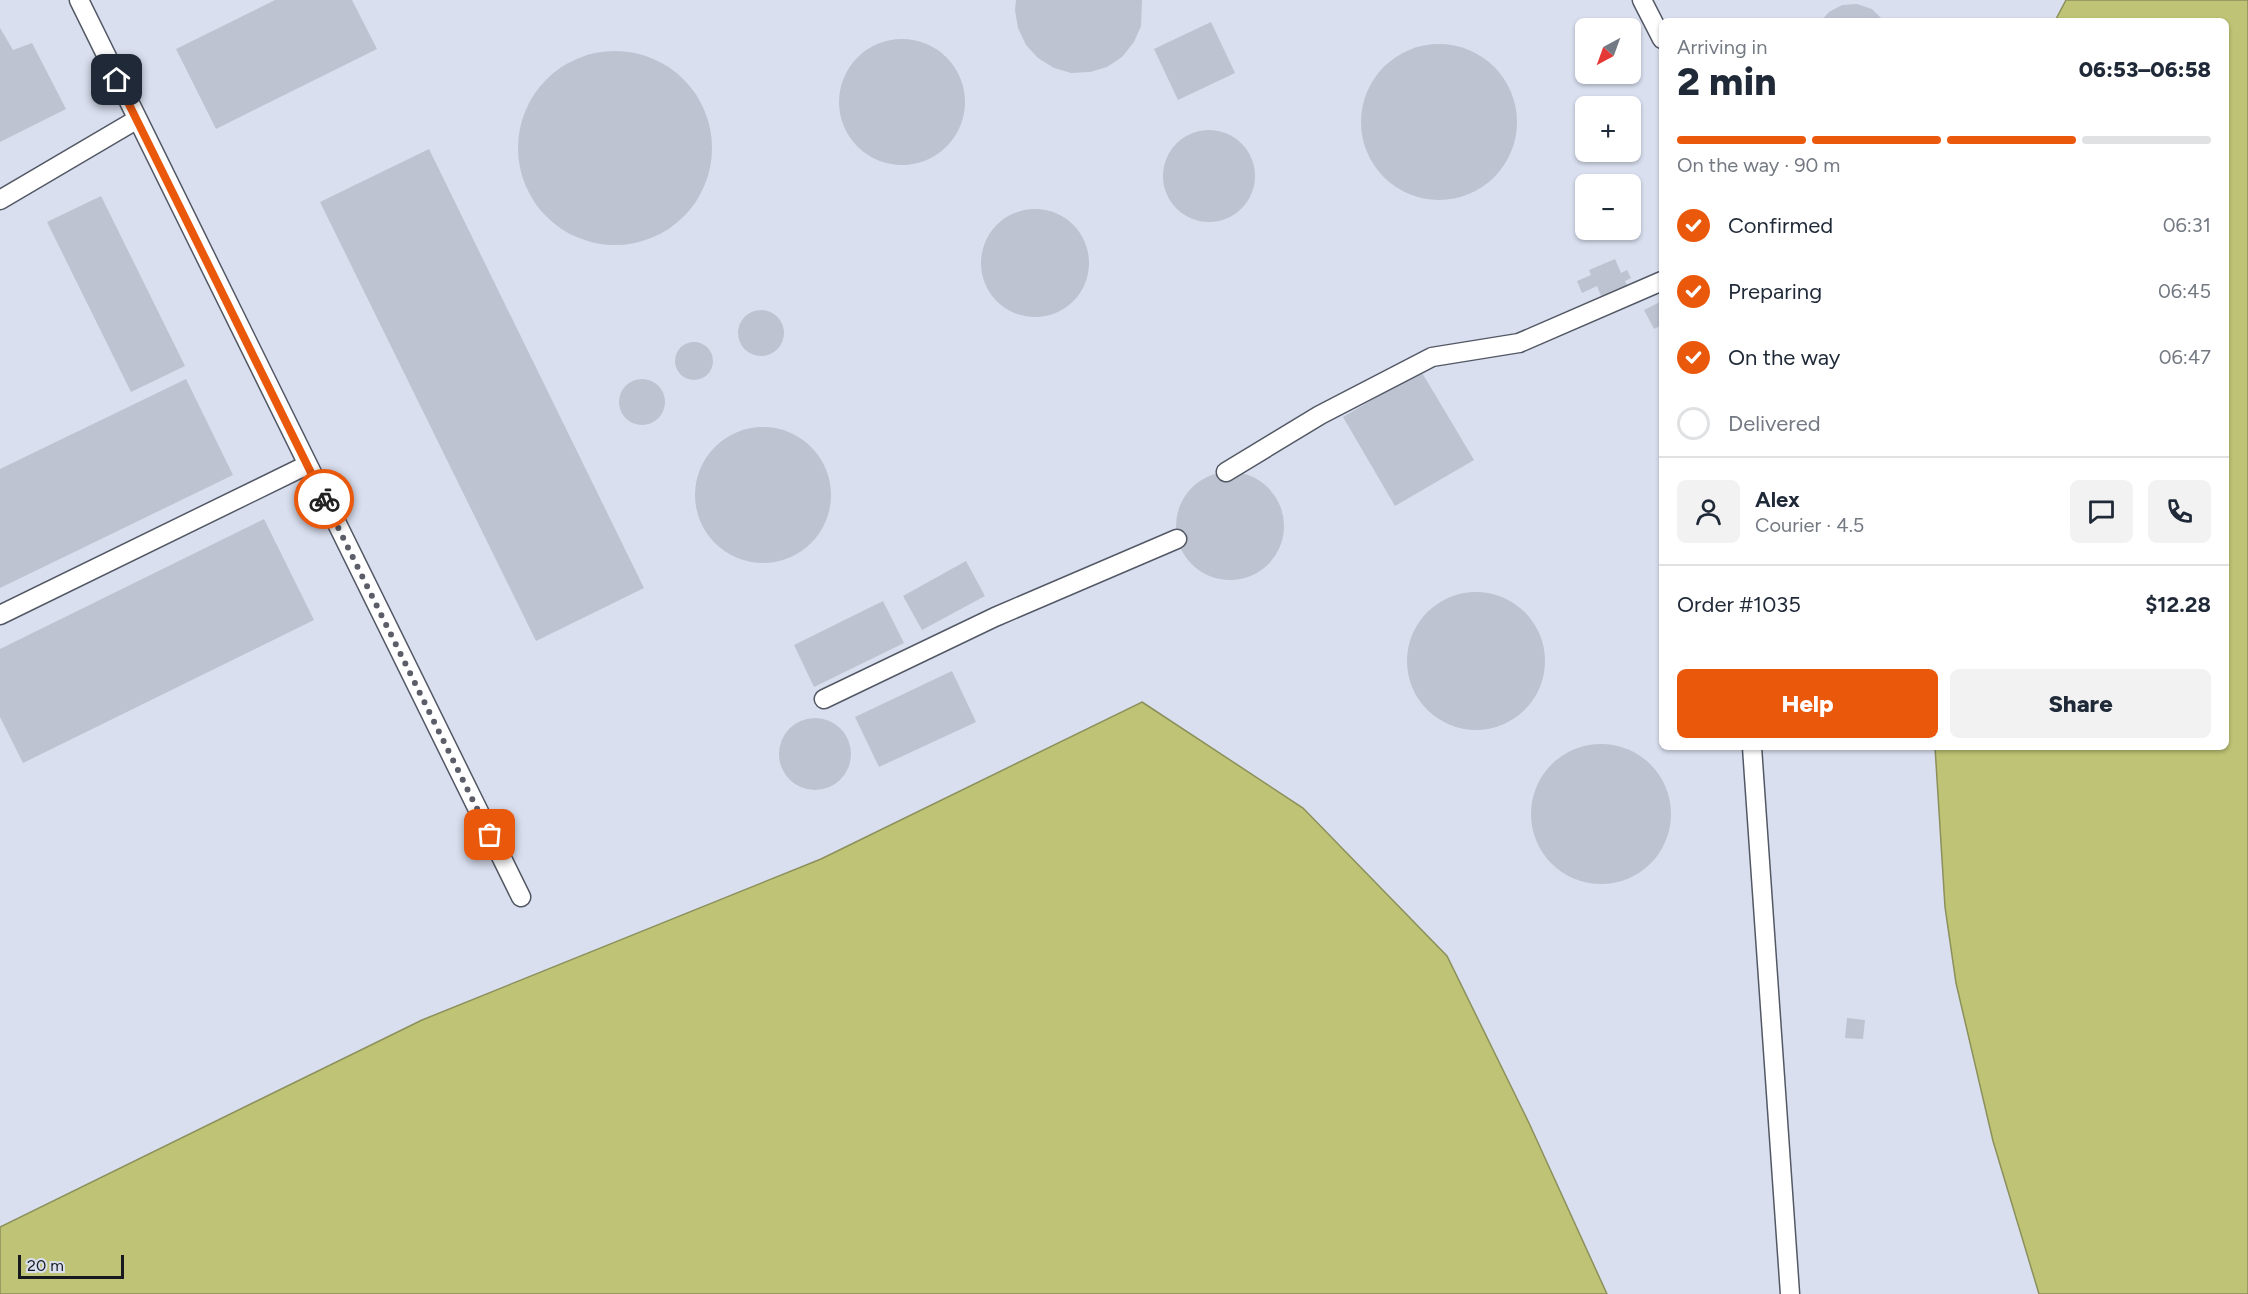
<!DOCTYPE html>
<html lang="en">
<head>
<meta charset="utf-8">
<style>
	body { margin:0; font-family:Figtree,sans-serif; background:#f2f2f3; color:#1f2937; height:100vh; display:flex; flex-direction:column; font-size:22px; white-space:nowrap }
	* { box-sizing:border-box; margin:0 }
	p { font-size:20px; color:#747a83 }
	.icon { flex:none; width:33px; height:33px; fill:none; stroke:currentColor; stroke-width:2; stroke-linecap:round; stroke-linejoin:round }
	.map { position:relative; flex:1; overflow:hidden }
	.sheet { position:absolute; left:1659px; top:18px; width:570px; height:732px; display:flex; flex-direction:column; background:#fff; border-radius:9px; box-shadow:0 2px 4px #0004 }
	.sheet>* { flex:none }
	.needle { width:39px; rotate:221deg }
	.buttons { position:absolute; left:1575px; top:18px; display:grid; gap:12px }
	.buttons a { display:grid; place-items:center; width:66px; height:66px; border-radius:9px; background:#fff; box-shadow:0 2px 4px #0004; font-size:30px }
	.scale { position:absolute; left:18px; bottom:15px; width:106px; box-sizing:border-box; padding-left:6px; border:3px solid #17191f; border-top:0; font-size:16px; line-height:21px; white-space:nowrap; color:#17191f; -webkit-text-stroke:4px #d9dfef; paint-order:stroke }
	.pin { position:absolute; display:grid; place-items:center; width:51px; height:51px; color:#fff; margin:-26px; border-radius:12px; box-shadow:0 3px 9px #0006 }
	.courier { position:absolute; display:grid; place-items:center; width:60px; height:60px; margin:-30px; border:4px solid #ea580c; border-radius:50%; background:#fff; color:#222; box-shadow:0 2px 8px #0007 }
	.head em { font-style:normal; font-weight:800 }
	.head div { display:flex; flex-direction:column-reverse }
	.head { display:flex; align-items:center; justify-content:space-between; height:102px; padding:0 18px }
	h1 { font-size:39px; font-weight:800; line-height:45px }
	.bar { display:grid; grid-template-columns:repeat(4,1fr); gap:9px 6px; align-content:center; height:72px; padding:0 18px }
	.bar i { height:8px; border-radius:4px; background:#e0e1e3 }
	.bar .current { background:#ea580c }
	.bar p { grid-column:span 4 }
	.line { display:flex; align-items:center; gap:15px; padding:0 18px; border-top:2px solid #e0e1e3 }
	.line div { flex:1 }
	.round { display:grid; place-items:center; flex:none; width:63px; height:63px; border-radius:9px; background:#f2f2f3 }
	ol { padding:0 18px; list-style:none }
	li { display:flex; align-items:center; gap:18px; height:66px }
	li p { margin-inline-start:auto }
	li .icon { padding:6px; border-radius:50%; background:#ea580c; color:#fff; stroke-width:4 }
	li:last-child { color:#747a83 }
	li i { width:33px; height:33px; border:3px solid #e0e1e3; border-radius:50% }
	.action { display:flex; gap:12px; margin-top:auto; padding:12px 18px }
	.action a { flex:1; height:69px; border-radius:9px; background:#ea580c; color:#fff; font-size:24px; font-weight:800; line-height:69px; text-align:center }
	.action a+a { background:#f2f2f3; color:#1f2937 }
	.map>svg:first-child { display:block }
</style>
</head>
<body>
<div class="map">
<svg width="2248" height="1294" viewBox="0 0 2248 1294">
	<rect width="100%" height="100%" fill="#d9dfef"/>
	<!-- water -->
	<g fill="#bec375" stroke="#8c905b" stroke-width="1.5">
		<path d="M2066 0H2248V1294H2039L1993 1141 1956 983 1945 907 1935 747H2226V21H2055Z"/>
		<path d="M1142 702 1303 808 1447 956 1529 1123 1607 1294H0V1227L422 1020 821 859Z"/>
	</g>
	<!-- building -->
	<g fill="#bec3d2">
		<path d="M275 0H352L377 49 216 129 176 49Z"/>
		<path d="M1016 0H1142L1141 26 1134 42 1122 57 1107 67 1090 72 1071 73 1054 68 1038 58 1026 45 1018 28 1015 10Z"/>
		<path d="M1857 4 1872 9 1884 21H1821L1829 12 1842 5Z"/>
		<path d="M1211 22 1235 73 1178 100 1154 49Z"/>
		<path d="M0 28 13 50 32 43 66 109 0 142Z"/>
		<circle cx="902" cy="102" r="63"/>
		<circle cx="1439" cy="122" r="78"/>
		<circle cx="615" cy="148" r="97"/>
		<circle cx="1209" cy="176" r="46"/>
		<path d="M429 149 644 588 536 641 320 202Z"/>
		<path d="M101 196 185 366 131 392 47 222Z"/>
		<circle cx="1035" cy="263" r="54"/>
		<path d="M1615 259 1621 273 1627 270 1631 278 1625 281 1627 285 1601 296 1597 286 1582 293 1577 281 1591 275 1589 270Z"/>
		<path d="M1662 301V325L1654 329 1644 310Z"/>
		<circle cx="761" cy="333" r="23"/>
		<circle cx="694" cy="361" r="19"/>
		<path d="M1421 371 1474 460 1395 506 1343 417Z"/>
		<circle cx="642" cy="402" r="23"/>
		<path d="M186 379 233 475 0 588V469Z"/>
		<circle cx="763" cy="495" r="68"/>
		<circle cx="1230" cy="526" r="54"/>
		<path d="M264 519 314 620 23 763 0 717V649Z"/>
		<path d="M966 561 985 596 922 630 903 596Z"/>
		<circle cx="1476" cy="661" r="69"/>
		<path d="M883 601 904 643 814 687 794 645Z"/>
		<path d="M952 671 976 722 879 767 855 717Z"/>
		<circle cx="815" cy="754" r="36"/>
		<circle cx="1601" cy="814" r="70"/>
		<path d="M1847 1018 1865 1020 1863 1039 1845 1038Z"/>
	</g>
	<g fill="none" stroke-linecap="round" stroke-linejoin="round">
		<defs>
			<g id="service">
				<path d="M79 0 521 897"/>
				<path d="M1642 0 1662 39"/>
				<path d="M0 200 136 120"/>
				<path d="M1226 472 1320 415 1432 357 1519 343 1662 281"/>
				<path d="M0 615 307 465"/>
				<path d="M824 699 995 617 1177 539"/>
				<path d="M1752 747 1790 1294"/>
			</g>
		</defs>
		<!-- service casing -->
		<use href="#service" stroke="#535865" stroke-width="21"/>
		<!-- service -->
		<use href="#service" stroke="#fff" stroke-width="18"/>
	</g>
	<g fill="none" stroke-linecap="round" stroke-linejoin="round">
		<!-- done -->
		<path stroke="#5b5e68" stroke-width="6" stroke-dasharray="0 10.8" d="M324 499 490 835"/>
		<!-- route -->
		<path stroke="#ea580c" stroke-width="8" d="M117 80 324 499"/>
	</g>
</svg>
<div class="buttons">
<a><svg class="needle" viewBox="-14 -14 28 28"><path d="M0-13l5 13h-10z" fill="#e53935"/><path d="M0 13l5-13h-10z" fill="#747a83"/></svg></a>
<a>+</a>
<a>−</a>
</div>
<div class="scale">20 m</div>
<div class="pin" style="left:490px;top:835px;background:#ea580c"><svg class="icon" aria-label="bag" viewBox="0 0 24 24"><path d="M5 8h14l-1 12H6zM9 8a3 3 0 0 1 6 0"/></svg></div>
<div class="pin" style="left:117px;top:80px;background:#1f2937"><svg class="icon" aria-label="home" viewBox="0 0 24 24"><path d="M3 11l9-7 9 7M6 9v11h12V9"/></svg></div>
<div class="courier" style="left:324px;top:499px"><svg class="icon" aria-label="bike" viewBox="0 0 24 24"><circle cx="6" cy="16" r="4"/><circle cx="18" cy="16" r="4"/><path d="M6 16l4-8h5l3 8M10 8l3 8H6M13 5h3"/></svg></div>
<section class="sheet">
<div class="head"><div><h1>2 min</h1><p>Arriving in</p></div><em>06:53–06:58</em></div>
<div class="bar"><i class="current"></i><i class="current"></i><i class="current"></i><i></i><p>On the way · 90 m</p></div>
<ol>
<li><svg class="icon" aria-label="check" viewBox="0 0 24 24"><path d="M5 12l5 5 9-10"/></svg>Confirmed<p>06:31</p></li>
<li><svg class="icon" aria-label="check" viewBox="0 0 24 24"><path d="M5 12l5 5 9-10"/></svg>Preparing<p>06:45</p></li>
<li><svg class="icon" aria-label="check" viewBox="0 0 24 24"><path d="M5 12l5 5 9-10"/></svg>On the way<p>06:47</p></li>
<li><i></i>Delivered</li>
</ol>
<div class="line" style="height:108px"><a class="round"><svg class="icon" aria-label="person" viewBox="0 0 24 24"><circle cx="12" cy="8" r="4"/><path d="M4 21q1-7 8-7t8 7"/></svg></a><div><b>Alex</b><p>Courier · 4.5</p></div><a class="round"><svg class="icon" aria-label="chat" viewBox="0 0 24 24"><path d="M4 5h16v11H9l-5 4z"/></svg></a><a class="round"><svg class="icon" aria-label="phone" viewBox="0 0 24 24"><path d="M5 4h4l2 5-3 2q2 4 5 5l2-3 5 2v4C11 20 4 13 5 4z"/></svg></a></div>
<div class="line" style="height:78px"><div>Order #1035</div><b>$12.28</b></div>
<div class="action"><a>Help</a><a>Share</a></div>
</section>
</div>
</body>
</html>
